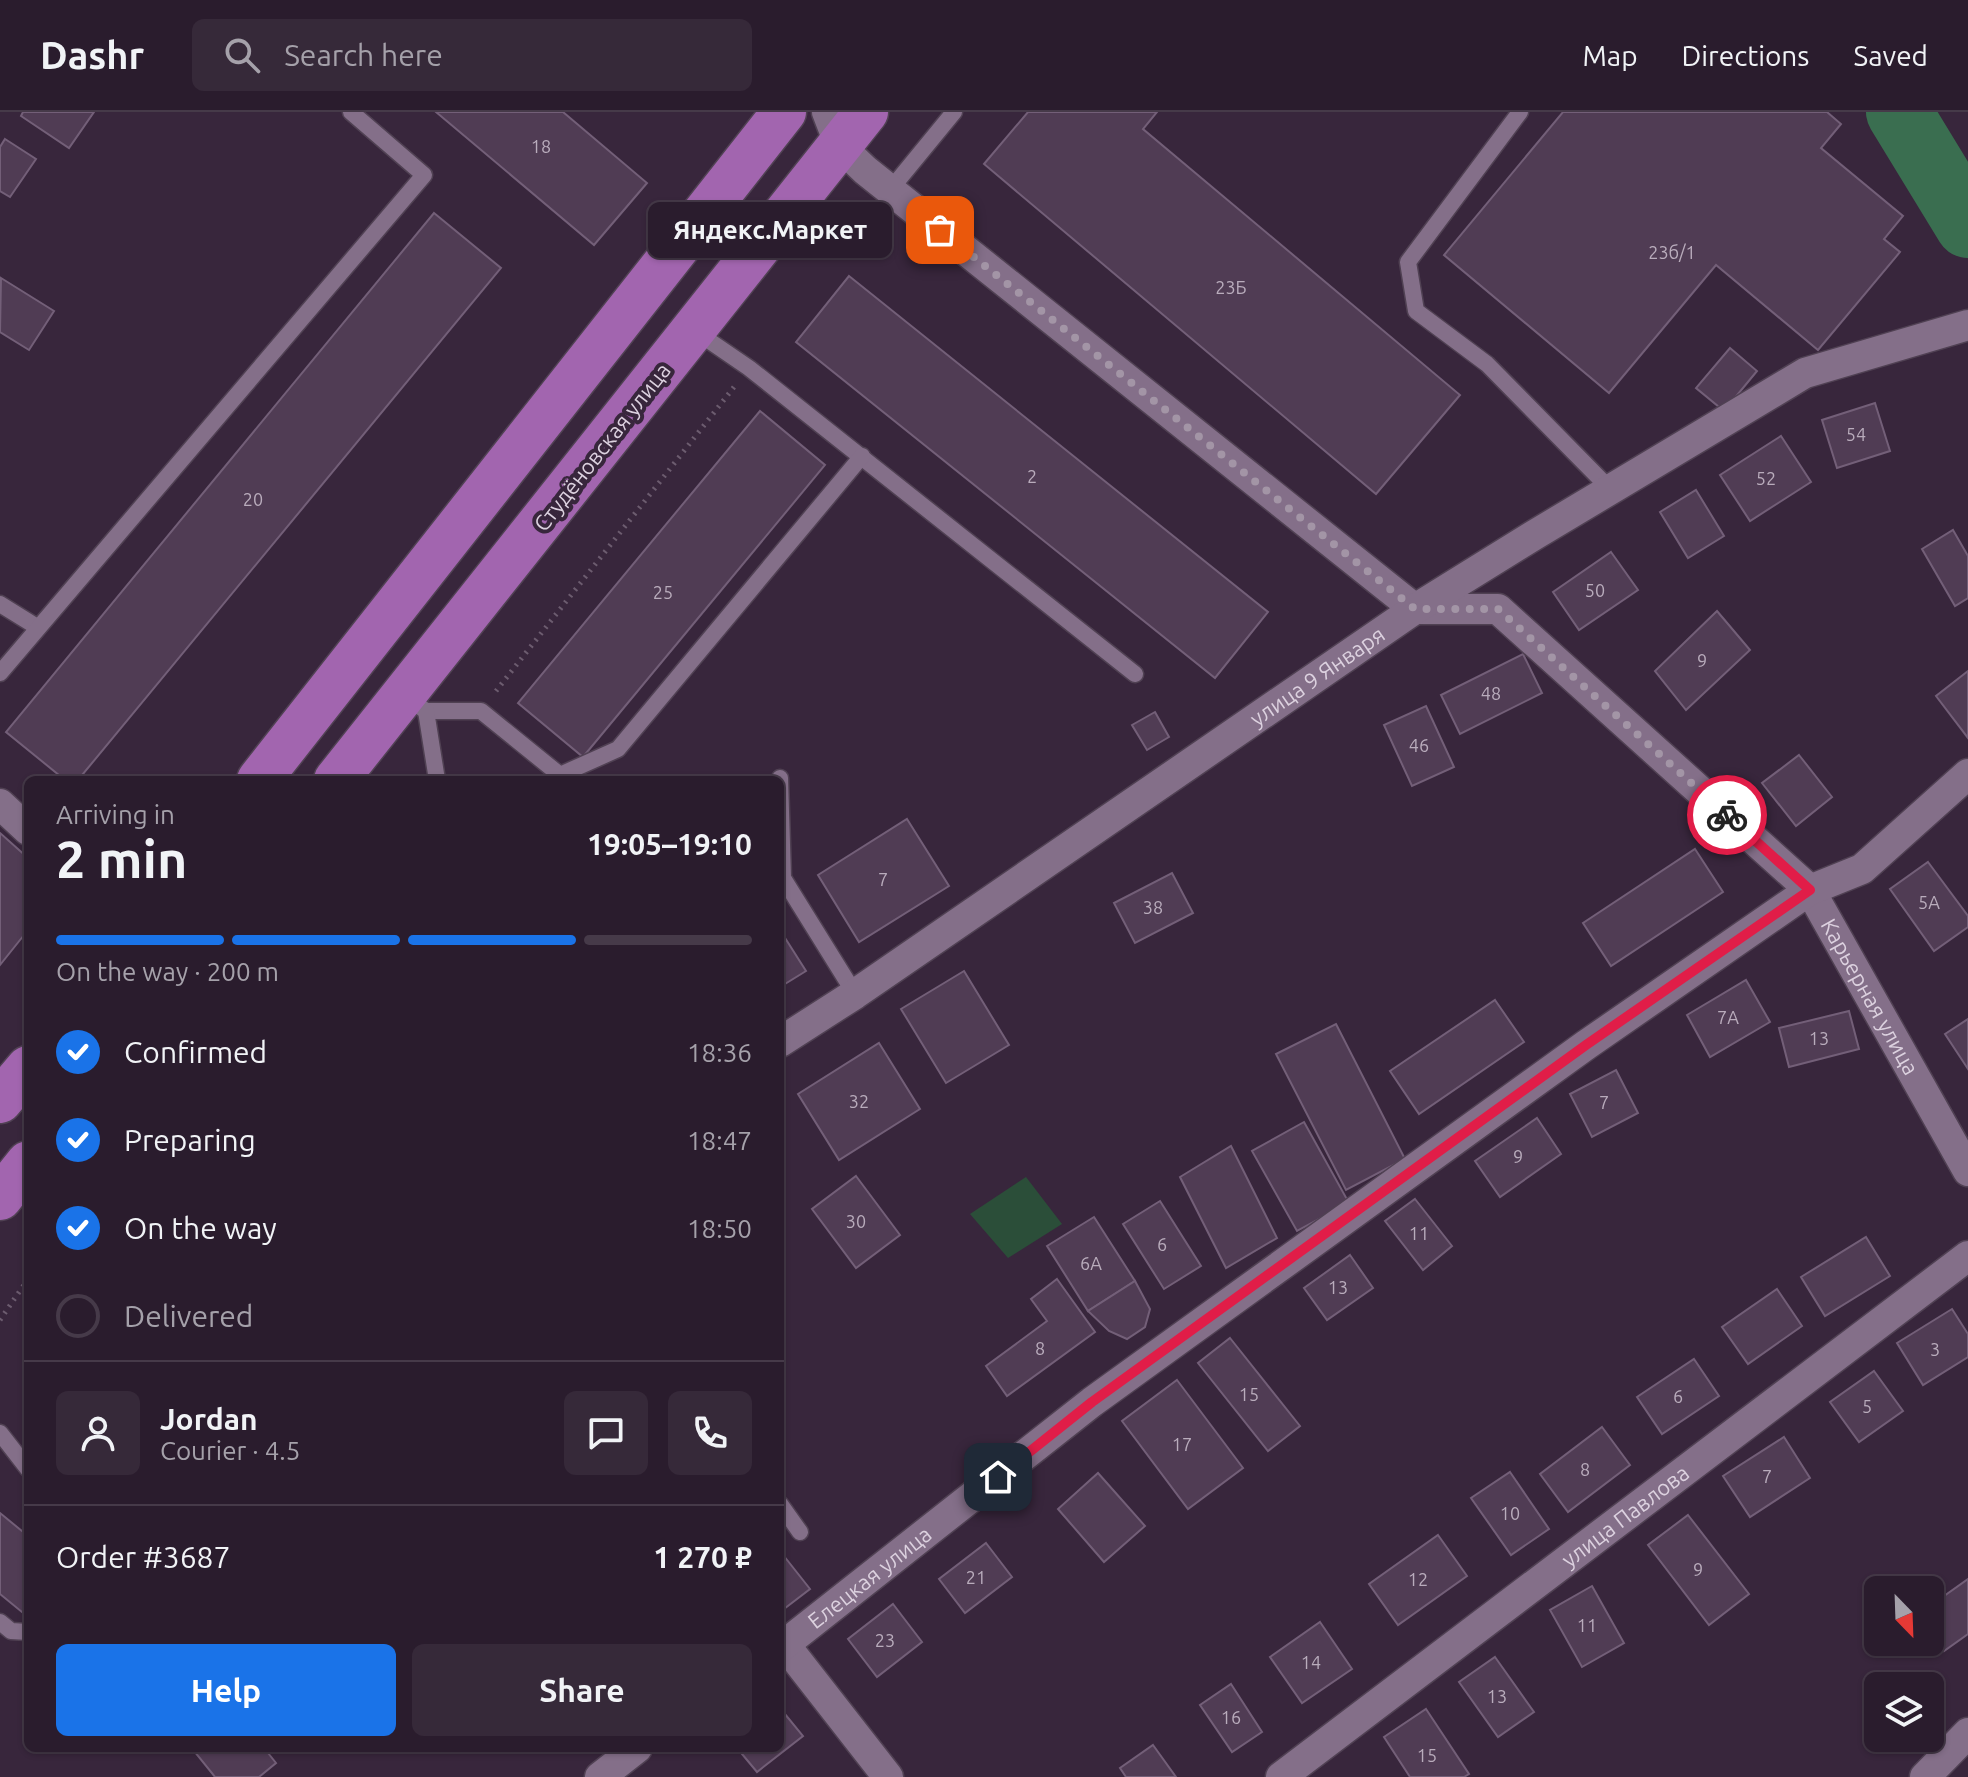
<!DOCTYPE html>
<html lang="en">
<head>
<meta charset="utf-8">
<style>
	body { margin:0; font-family:Ubuntu,sans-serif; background:#362939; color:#f1f3f6; height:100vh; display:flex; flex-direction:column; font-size:30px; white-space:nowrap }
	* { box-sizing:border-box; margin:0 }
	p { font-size:26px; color:#a5a1aa }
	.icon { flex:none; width:44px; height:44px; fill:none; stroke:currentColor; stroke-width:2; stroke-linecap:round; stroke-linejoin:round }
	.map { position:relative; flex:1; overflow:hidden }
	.panel { position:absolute; left:24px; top:664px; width:760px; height:976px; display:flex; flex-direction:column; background:#2a1c2d; border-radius:12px; box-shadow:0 2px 6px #0004,0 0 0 2px #463a49 }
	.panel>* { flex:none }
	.needle { width:52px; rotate:157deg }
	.tools { position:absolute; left:1864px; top:1464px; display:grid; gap:16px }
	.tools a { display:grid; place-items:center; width:80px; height:80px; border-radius:12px; background:#2a1c2d; box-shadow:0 2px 6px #0004,0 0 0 2px #463a49; font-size:40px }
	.pin { position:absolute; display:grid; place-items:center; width:68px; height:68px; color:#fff; margin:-34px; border-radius:16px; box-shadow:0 4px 12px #0006 }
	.courier { position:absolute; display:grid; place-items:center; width:80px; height:80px; margin:-40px; border:6px solid #e11d48; border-radius:50%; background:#fff; color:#222; box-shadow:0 2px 10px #0007 }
	.bubble { position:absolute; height:56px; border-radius:12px; background:#2a1c2d; box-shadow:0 2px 6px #0004,0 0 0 2px #463a49; font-size:26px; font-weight:700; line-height:56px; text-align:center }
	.summary em { font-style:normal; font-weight:700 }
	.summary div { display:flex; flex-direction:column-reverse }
	.summary { display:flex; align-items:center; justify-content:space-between; height:136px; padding:0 32px }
	h1 { font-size:52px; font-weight:700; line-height:60px }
	.bar { display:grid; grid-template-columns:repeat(4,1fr); gap:12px 8px; align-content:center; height:96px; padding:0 32px }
	.bar i { height:10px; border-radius:6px; background:#463a49 }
	.bar .on { background:#1a73e8 }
	.bar p { grid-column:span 4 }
	.line { display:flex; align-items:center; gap:20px; padding:0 32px; border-top:2px solid #463a49 }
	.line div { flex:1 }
	.round { display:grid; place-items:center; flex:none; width:84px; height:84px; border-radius:12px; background:#362939 }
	ol { padding:0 32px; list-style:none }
	li { display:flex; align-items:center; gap:24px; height:88px }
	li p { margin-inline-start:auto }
	li .icon { padding:8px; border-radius:50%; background:#1a73e8; color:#fff; stroke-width:4 }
	li:last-child { color:#a5a1aa }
	li i { width:44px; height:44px; border:4px solid #463a49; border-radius:50% }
	.action { display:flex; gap:16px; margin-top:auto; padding:16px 32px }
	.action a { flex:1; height:92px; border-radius:12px; background:#1a73e8; color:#fff; font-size:32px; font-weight:700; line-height:92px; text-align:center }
	.action a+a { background:#362939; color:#f1f3f6 }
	header { display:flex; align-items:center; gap:48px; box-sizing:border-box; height:112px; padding:0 40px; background:#2a1c2d; border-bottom:2px solid #463a49 }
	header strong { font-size:38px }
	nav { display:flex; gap:44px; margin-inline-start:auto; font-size:28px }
	.search { width:560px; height:72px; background:#362939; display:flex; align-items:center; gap:20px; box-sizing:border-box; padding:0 28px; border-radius:12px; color:#a5a1aa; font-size:30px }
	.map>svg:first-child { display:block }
</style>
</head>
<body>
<header>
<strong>Dashr</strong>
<div class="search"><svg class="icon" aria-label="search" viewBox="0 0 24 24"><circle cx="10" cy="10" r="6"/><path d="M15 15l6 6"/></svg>Search here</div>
<nav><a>Map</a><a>Directions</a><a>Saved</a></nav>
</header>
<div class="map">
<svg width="1968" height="1665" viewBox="0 0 1968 1665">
	<rect width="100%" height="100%" fill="#38263c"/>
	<!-- green -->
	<path fill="#2b4e39" d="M1026 1065 1062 1112 1008 1146 970 1102Z"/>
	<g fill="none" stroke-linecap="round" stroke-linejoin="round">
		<!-- river -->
		<path stroke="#3a6e50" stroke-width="66" d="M1899 0 1968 113"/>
	</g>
	<!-- building -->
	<g fill="#503c54" stroke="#735f78" stroke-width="2">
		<path d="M23 0H94L69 36 21 4Z"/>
		<path d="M436 0H563L647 71 594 133Z"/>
		<path d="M1028 0H1157L1143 17 1460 283 1376 382 984 52Z"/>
		<path d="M1563 0H1827L1841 12 1821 36 1903 104 1884 127 1900 140 1818 238 1716 153 1609 281 1444 143Z"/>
		<path d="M5 27 36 47 10 85 0 79V35Z"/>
		<path d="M434 101 501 156 78 668H65L6 620Z"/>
		<path d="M849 164 1268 500 1215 566 796 230Z"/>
		<path d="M1 166 54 199 29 238 0 220Z"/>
		<path d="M1730 236 1757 259 1724 299 1696 276Z"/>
		<path d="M1875 291 1890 339 1837 356 1822 308Z"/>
		<path d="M760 299 825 353 583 645 518 591Z"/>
		<path d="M1781 324 1811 370 1750 409 1720 363Z"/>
		<path d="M1696 378 1724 424 1688 446 1660 400Z"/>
		<path d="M1953 418 1968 444V486L1955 494 1922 437Z"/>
		<path d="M1611 440 1638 478 1579 518 1553 480Z"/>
		<path d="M1717 499 1750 538 1686 598 1655 559Z"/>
		<path d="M1523 542 1542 581 1460 622 1441 583Z"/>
		<path d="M1968 559V626L1936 584Z"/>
		<path d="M1426 594 1454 655 1412 674 1384 613Z"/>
		<path d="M1155 600 1169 625 1147 638 1132 613Z"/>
		<path d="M1799 643 1832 685 1796 714 1762 671Z"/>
		<path d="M907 707 949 774 859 830 818 763Z"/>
		<path d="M0 721 28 746V818L0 853Z"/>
		<path d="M1695 737 1723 780 1611 854 1583 811Z"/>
		<path d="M1928 750 1968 804V815L1934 839 1890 777Z"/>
		<path d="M1172 761 1193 801 1135 831 1114 791Z"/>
		<path d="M780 818 806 859 780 875Z"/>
		<path d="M964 859 1009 933 946 971 901 897Z"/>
		<path d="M1746 868 1770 910 1710 945 1687 903Z"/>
		<path d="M1495 888 1524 930 1419 1002 1390 959Z"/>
		<path d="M1849 899 1859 937 1789 955 1779 916Z"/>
		<path d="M1968 907V957L1945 922Z"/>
		<path d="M1336 912 1405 1047 1346 1078 1276 942Z"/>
		<path d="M879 931 920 997 839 1048 798 982Z"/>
		<path d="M1616 958 1638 1001 1592 1025 1570 982Z"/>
		<path d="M1537 1006 1561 1042 1500 1085 1475 1049Z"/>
		<path d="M1304 1010 1349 1091 1297 1119 1252 1039Z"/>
		<path d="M1231 1034 1277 1126 1226 1156 1180 1065Z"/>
		<path d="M856 1064 900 1123 856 1156 812 1097Z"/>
		<path d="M1415 1087 1452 1134 1423 1158 1385 1109Z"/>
		<path d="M1160 1089 1201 1154 1164 1177 1123 1112Z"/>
		<path d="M1094 1105 1135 1169 1088 1199 1047 1134Z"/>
		<path d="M1866 1125 1890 1164 1825 1204 1801 1165Z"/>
		<path d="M1350 1143 1373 1176 1327 1208 1304 1176Z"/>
		<path d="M1057 1167 1095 1220 1007 1284 986 1254 1047 1209 1031 1187Z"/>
		<path d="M1135 1169 1150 1197 1145 1215 1127 1227 1109 1219 1088 1199Z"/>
		<path d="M1777 1177 1802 1214 1748 1252 1722 1215Z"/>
		<path d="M1952 1197 1968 1222V1245L1923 1273 1897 1231Z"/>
		<path d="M1230 1226 1300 1314 1268 1339 1198 1251Z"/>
		<path d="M1694 1247 1719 1284 1662 1322 1637 1285Z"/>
		<path d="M1874 1259 1903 1299 1859 1330 1830 1290Z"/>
		<path d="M1177 1268 1243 1356 1188 1397 1122 1309Z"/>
		<path d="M1602 1315 1630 1353 1568 1400 1540 1362Z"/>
		<path d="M1784 1325 1810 1366 1750 1405 1723 1364Z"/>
		<path d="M1510 1360 1549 1417 1511 1443 1471 1386Z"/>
		<path d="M1098 1361 1145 1414 1104 1450 1058 1397Z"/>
		<path d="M0 1401 28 1424V1505L0 1482Z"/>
		<path d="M1688 1403 1749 1482 1709 1513 1648 1433Z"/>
		<path d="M1438 1423 1467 1464 1398 1513 1369 1472Z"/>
		<path d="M986 1431 1012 1465 965 1501 939 1467Z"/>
		<path d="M780 1439 810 1477 780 1500Z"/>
		<path d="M1968 1467V1522L1944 1539 1930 1520V1494Z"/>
		<path d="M1592 1474 1624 1531 1582 1555 1550 1498Z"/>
		<path d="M893 1492 922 1530 877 1565 848 1527Z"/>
		<path d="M1320 1510 1352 1557 1302 1591 1270 1545Z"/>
		<path d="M1495 1545 1534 1600 1498 1625 1459 1570Z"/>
		<path d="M1231 1572 1262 1620 1232 1640 1200 1593Z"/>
		<path d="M780 1596 803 1624 757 1660 737 1636H780Z"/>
		<path d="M1426 1597 1469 1662 1464 1665H1410L1384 1625Z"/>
		<path d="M1153 1633 1176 1665H1126L1120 1656Z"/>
		<path d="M198 1636H264L276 1651 259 1665H215L194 1639Z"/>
	</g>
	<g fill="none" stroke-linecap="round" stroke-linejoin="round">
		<defs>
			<g id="lane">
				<path d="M1520 0 1408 150 1416 199 1487 252 1611 378"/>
				<path d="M890 78 954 0"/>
				<path d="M695 219 749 256 1135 562"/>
				<path d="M0 492 37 515"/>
				<path d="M0 561 424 63 351 0"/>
				<path d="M406 585 426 599H481L560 663 618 637 862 344"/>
				<path d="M426 599 437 668"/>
				<path d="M780 666 783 766 855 882"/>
				<path d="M0 1321 28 1357"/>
				<path d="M780 1392 800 1420"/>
				<path d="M0 1510 11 1519 28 1520"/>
			</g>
			<g id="street">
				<path id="s1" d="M827 0 840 34 865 58 1415 497H1498L1810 778 1968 1059"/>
				<path d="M0 692 28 718"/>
				<path id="s2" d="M780 930 855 882 1415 497 1536 422 1805 261 1968 213"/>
				<path d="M785 1533 888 1665"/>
				<path id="s3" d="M780 1536 1092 1290 1586 933 1810 778 1862 757 1968 662"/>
				<path d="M600 1665 637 1636"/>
				<path id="s4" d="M1281 1665 1968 1144"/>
				<path d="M1925 1665 1968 1621"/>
			</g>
			<g id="primary">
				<path d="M259 668 784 0"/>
				<path d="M336 668 866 0"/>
				<path d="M0 989 28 956"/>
				<path d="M0 1086 28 1051"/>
			</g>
		</defs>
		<!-- lane casing -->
		<use href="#lane" stroke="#504153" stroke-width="19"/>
		<!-- street casing -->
		<use href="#street" stroke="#504153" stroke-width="33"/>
		<!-- primary casing -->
		<use href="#primary" stroke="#504153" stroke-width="47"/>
		<!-- path -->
		<g stroke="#6c5c6f" stroke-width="5" stroke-dasharray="2 6" stroke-linecap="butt">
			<path d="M496 579 734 275"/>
			<path d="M0 1208 28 1167"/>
		</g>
		<!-- lane -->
		<use href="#lane" stroke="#846f89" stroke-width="16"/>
		<!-- street -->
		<use href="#street" stroke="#846f89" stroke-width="30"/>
		<!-- primary -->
		<use href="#primary" stroke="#a265af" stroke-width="44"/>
	</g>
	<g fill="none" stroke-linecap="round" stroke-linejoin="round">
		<!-- done -->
		<path stroke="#a395a6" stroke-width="8" stroke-dasharray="0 14.4" d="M940 118 1415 497H1498L1727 703"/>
		<!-- route -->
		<path stroke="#e11d48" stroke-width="10" d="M998 1365 1092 1290 1586 933 1810 778 1727 703"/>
	</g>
	<g text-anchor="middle" stroke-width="8" stroke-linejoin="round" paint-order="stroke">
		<!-- number labels -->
		<g font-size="18" fill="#b9acbc">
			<text x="541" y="41">18</text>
			<text x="1672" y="147">23б/1</text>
			<text x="1231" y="182">23Б</text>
			<text x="1856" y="329">54</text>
			<text x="1032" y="371">2</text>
			<text x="1766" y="373">52</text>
			<text x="253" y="394">20</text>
			<text x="1595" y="485">50</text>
			<text x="663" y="487">25</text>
			<text x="1702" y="555">9</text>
			<text x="1491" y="588">48</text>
			<text x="1419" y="640">46</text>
			<text x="883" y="774">7</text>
			<text x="1929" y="797">5А</text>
			<text x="1153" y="802">38</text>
			<text x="1728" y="912">7А</text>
			<text x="1819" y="933">13</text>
			<text x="859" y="996">32</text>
			<text x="1604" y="997">7</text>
			<text x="1518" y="1051">9</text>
			<text x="856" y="1116">30</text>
			<text x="1419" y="1128">11</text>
			<text x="1162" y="1139">6</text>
			<text x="1091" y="1158">6А</text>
			<text x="1338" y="1182">13</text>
			<text x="1040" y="1243">8</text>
			<text x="1935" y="1244">3</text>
			<text x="1249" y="1289">15</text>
			<text x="1678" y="1291">6</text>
			<text x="1867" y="1301">5</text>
			<text x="1182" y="1339">17</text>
			<text x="1585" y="1364">8</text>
			<text x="1767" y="1371">7</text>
			<text x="1510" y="1408">10</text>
			<text x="1698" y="1464">9</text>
			<text x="976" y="1472">21</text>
			<text x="1418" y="1474">12</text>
			<text x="1587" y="1520">11</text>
			<text x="885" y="1535">23</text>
			<text x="1311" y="1557">14</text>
			<text x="1497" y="1591">13</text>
			<text x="1231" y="1612">16</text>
			<text x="1427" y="1650">15</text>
		</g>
		<!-- street labels -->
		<g font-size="22" fill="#dcd1df" stroke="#38263c">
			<text transform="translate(602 335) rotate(-52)" y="8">Студёновская улица</text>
			<text dy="8" stroke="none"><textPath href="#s2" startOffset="650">улица 9 Января</textPath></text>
			<text dy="8" stroke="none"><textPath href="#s1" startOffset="1400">Карьерная улица</textPath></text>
			<text dy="8" stroke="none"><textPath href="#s4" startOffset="432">улица Павлова</textPath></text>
			<text dy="8" stroke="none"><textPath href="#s3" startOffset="114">Елецкая улица</textPath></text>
		</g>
	</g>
</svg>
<div class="tools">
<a><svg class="needle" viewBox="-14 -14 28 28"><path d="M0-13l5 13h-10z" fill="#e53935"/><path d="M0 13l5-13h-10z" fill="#a5a1aa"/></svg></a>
<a><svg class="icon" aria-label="layers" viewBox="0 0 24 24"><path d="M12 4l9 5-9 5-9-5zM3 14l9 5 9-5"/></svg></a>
</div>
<div class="pin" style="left:940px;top:118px;background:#ea580c"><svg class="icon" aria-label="bag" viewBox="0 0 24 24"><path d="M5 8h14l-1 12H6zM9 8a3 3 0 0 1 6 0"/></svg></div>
<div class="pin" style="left:998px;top:1365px;background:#1f2937"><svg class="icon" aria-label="home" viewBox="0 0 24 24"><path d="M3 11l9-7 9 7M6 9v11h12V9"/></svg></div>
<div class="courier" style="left:1727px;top:703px"><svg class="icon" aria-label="bike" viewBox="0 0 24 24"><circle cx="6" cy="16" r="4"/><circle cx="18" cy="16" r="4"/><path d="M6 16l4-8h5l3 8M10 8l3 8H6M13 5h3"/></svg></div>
<div class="bubble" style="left:648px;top:90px;width:244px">Яндекс.Маркет</div>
<section class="panel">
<div class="summary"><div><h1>2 min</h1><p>Arriving in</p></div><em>19:05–19:10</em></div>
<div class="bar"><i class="on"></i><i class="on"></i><i class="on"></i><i></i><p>On the way · 200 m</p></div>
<ol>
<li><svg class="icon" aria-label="check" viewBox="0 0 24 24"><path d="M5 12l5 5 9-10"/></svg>Confirmed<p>18:36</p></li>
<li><svg class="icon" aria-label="check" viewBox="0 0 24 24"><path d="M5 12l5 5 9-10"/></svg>Preparing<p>18:47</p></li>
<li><svg class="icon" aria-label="check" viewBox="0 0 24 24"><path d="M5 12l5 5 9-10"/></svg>On the way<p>18:50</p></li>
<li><i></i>Delivered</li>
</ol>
<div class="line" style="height:144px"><a class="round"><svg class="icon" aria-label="person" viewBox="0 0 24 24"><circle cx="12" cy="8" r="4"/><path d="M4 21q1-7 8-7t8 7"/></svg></a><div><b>Jordan</b><p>Courier · 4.5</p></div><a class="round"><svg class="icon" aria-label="chat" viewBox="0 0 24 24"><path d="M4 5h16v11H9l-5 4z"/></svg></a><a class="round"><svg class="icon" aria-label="phone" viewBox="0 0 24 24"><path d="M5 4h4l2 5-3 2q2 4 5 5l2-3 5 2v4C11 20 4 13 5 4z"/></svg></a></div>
<div class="line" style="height:104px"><div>Order #3687</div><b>1 270 ₽</b></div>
<div class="action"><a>Help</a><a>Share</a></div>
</section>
</div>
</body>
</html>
